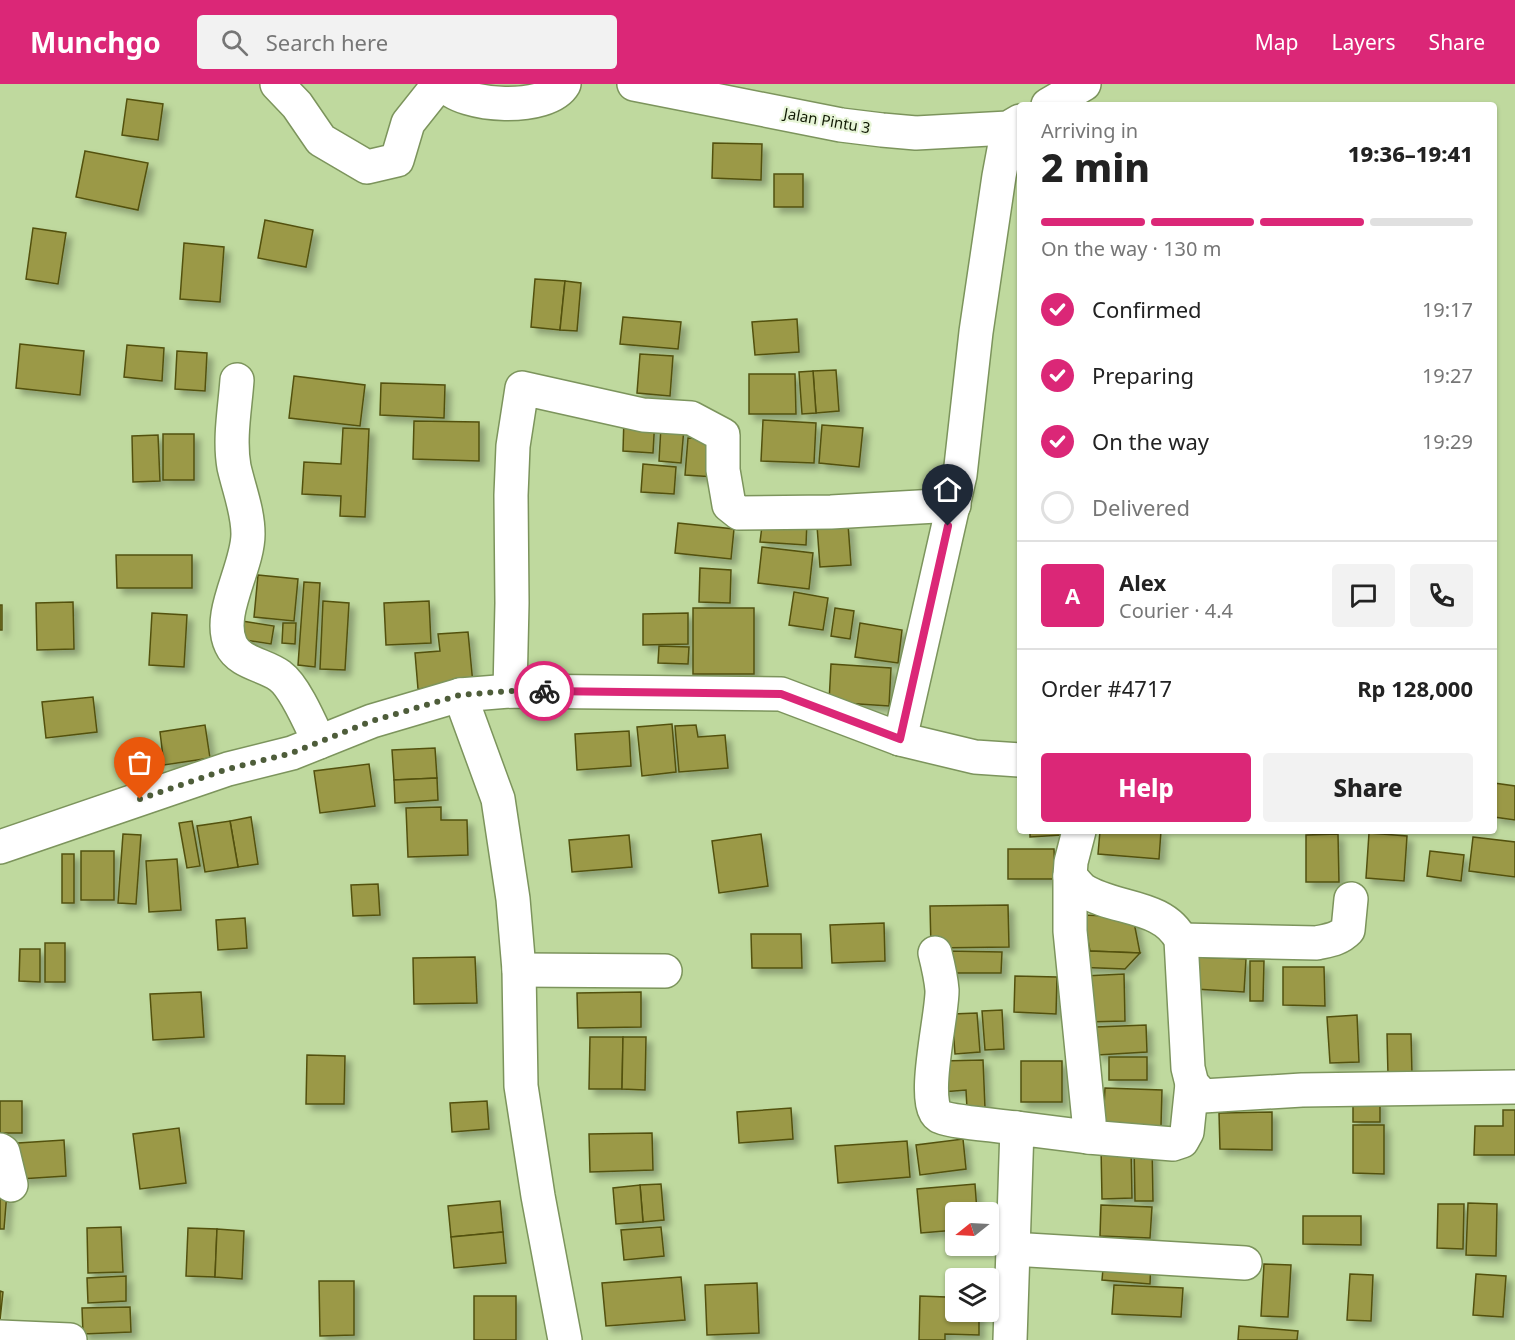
<!DOCTYPE html>
<html lang="en">
<head>
<meta charset="utf-8">
<style>
	body { margin:0; font-family:"Noto Sans",sans-serif; background:#f2f2f2; color:#222; height:100vh; display:flex; flex-direction:column; font-size:22px; white-space:nowrap }
	* { box-sizing:border-box; margin:0 }
	p { font-size:20px; color:#767676 }
	.icon { flex:none; width:33px; height:33px; fill:none; stroke:currentColor; stroke-width:2; stroke-linecap:round; stroke-linejoin:round }
	.map { position:relative; flex:1; overflow:hidden }
	.sheet { position:absolute; left:1017px; top:18px; width:480px; height:732px; display:flex; flex-direction:column; background:#fff; border-radius:6px; box-shadow:0 2px 4px #0004 }
	.sheet>* { flex:none }
	.needle { width:39px; rotate:252deg }
	.fabs { position:absolute; left:945px; top:1118px; display:grid; gap:12px }
	.fabs a { display:grid; place-items:center; width:54px; height:54px; border-radius:6px; background:#fff; box-shadow:0 2px 4px #0004; font-size:30px }
	.pin { position:absolute; display:grid; place-items:center; width:51px; height:51px; color:#fff; margin:-62px -26px; border-radius:50% 50% 50% 0; rotate:-45deg; box-shadow:0 0 6px #0007 }
	.pin .icon { rotate:45deg }
	.courier { position:absolute; display:grid; place-items:center; width:60px; height:60px; margin:-30px; border:4px solid #db2777; border-radius:50%; background:#fff; color:#222; box-shadow:0 2px 8px #0007 }
	.overview em { font-style:normal; font-weight:800 }
	.overview div { display:flex; flex-direction:column-reverse }
	.overview { display:flex; align-items:center; justify-content:space-between; height:102px; padding:0 24px }
	h1 { font-size:39px; font-weight:800; line-height:45px }
	.bar { display:grid; grid-template-columns:repeat(4,1fr); gap:9px 6px; align-content:center; height:72px; padding:0 24px }
	.bar i { height:8px; border-radius:4px; background:#e0e0e0 }
	.bar .active { background:#db2777 }
	.bar p { grid-column:span 4 }
	.line { display:flex; align-items:center; gap:15px; padding:0 24px; border-top:2px solid #e0e0e0 }
	.line div { flex:1 }
	.round { display:grid; place-items:center; flex:none; width:63px; height:63px; border-radius:6px; background:#f2f2f2 }
	ol { padding:0 24px; list-style:none }
	li { display:flex; align-items:center; gap:18px; height:66px }
	li p { margin-inline-start:auto }
	li .icon { padding:6px; border-radius:50%; background:#db2777; color:#fff; stroke-width:4 }
	li:last-child { color:#767676 }
	li i { width:33px; height:33px; border:3px solid #e0e0e0; border-radius:50% }
	.action { display:flex; gap:12px; margin-top:auto; padding:12px 24px }
	.action a { flex:1; height:69px; border-radius:6px; background:#db2777; color:#fff; font-size:24px; font-weight:800; line-height:69px; text-align:center }
	.action a+a { background:#f2f2f2; color:#222 }
	header { display:flex; align-items:center; gap:36px; box-sizing:border-box; height:84px; padding:0 30px; background:#db2777; color:#fff }
	header strong { font-size:28px }
	nav { display:flex; gap:33px; margin-inline-start:auto; font-size:21px }
	.search { width:420px; height:54px; background:#f2f2f2; display:flex; align-items:center; gap:15px; box-sizing:border-box; padding:0 21px; border-radius:6px; color:#767676; font-size:22px }
	.map>svg:first-child { display:block }
</style>
</head>
<body>
<header>
<strong>Munchgo</strong>
<div class="search"><svg class="icon" aria-label="search" viewBox="0 0 24 24"><circle cx="10" cy="10" r="6"/><path d="M15 15l6 6"/></svg>Search here</div>
<nav><a>Map</a><a>Layers</a><a>Share</a></nav>
</header>
<div class="map">
<svg width="1515" height="1256" viewBox="0 0 1515 1256">
	<defs>
		<filter id="shadow"><feDropShadow dx="5.5" dy="5.5" stdDeviation="3" flood-color="#0004"/></filter>
	</defs>
	<rect width="100%" height="100%" fill="#bfd99e"/>
	<!-- building -->
	<g fill="#9b9947" stroke="#53510f" stroke-width="1.5" filter="url(#shadow)">
		<path d="M127 15 163 20 158 56 122 51Z"/>
		<path d="M713 59 762 60 761 96 712 94Z"/>
		<path d="M85 67 148 79 138 126 76 113Z"/>
		<rect x="774" y="90" width="29" height="33"/>
		<path d="M265 136 313 146 306 183 258 174Z"/>
		<path d="M33 144 66 149 58 200 26 195Z"/>
		<path d="M184 159 224 163 220 218 180 215Z"/>
		<path d="M535 195 565 197 560 246 531 243Z"/>
		<path d="M565 197 581 199 577 247 560 246Z"/>
		<path d="M623 233 681 238 678 265 620 260Z"/>
		<path d="M797 235 799 268 755 271 752 238Z"/>
		<path d="M20 260 84 267 80 311 16 304Z"/>
		<path d="M127 261 164 264 162 297 124 293Z"/>
		<path d="M177 267 207 269 205 307 175 305Z"/>
		<path d="M640 270 673 272 670 312 637 309Z"/>
		<path d="M836 286 839 327 816 329 813 287Z"/>
		<path d="M813 287 816 329 802 330 799 288Z"/>
		<path d="M749 290H795L796 330H749Z"/>
		<path d="M294 292 365 301 360 342 289 334Z"/>
		<path d="M381 299 445 301 444 334 380 331Z"/>
		<path d="M624 333 655 334 653 369 623 367Z"/>
		<path d="M763 336 816 339 814 379 761 377Z"/>
		<path d="M414 337 479 338V377L413 375Z"/>
		<path d="M822 341 863 344 859 383 819 379Z"/>
		<path d="M661 342 684 344 681 379 659 377Z"/>
		<path d="M343 344 369 345 365 433 340 432 341 412 302 410 304 378 341 380Z"/>
		<rect x="163" y="350" width="31" height="46"/>
		<path d="M158 351 160 397 133 398 132 352Z"/>
		<path d="M688 354 717 356 715 393 685 391Z"/>
		<path d="M643 380 676 383 674 410 641 408Z"/>
		<path d="M763 434 807 437 806 461 760 458Z"/>
		<path d="M678 439 734 445 731 475 675 469Z"/>
		<path d="M848 440 851 481 820 483 817 442Z"/>
		<path d="M762 463 813 469 809 505 758 499Z"/>
		<path d="M116 471H192V504H117Z"/>
		<path d="M700 484 731 486 730 519 699 518Z"/>
		<path d="M258 491 298 495 294 537 254 533Z"/>
		<path d="M304 498 320 499 315 583 298 581Z"/>
		<path d="M794 508 828 514 823 546 789 541Z"/>
		<path d="M323 517 349 519 345 586 320 585Z"/>
		<path d="M429 517 431 559 386 561 384 519Z"/>
		<path d="M73 518 74 565 37 566 36 519Z"/>
		<rect x="0" y="521" width="2" height="25"/>
		<rect x="693" y="524" width="61" height="66"/>
		<path d="M835 524 854 527 850 555 831 552Z"/>
		<path d="M152 529 187 531 184 583 149 581Z"/>
		<path d="M688 529V560L643 561V530Z"/>
		<path d="M242 537 274 542 271 560 239 555Z"/>
		<path d="M283 539H296L295 560 282 559Z"/>
		<path d="M860 539 902 546 898 579 855 573Z"/>
		<path d="M468 548 473 600 418 605 415 569 440 567 438 550Z"/>
		<path d="M659 562 689 563 688 580 658 579Z"/>
		<path d="M831 580 891 584 889 622 829 618Z"/>
		<path d="M93 613 97 648 46 654 42 618Z"/>
		<path d="M672 640 676 688 642 692 637 643Z"/>
		<path d="M205 641 210 674 164 681 160 648Z"/>
		<path d="M696 641 698 653 725 651 728 684 679 688 675 642Z"/>
		<path d="M629 647 631 682 577 686 575 650Z"/>
		<path d="M435 664 437 694 394 696 392 666Z"/>
		<path d="M369 680 375 722 320 729 314 687Z"/>
		<path d="M437 694 438 716 395 719 394 696Z"/>
		<path d="M1494 699 1515 702V736L1494 733Z"/>
		<path d="M441 723V736H467L468 771 408 773 406 724Z"/>
		<path d="M251 733 258 780 238 783 230 737Z"/>
		<path d="M192 737 200 782 187 784 179 739Z"/>
		<path d="M230 737 238 783 205 788 197 742Z"/>
		<path d="M1030 747H1062V751L1030 753Z"/>
		<path d="M1100 747H1161L1159 775 1098 770Z"/>
		<path d="M1369 749 1407 752 1404 797 1366 794Z"/>
		<path d="M123 750 141 751 136 820 118 819Z"/>
		<path d="M761 750 768 802 719 809 712 757Z"/>
		<path d="M1338 750 1339 798H1306V751Z"/>
		<path d="M629 751 632 783 572 788 569 756Z"/>
		<path d="M1473 753 1515 758V793L1469 787Z"/>
		<path d="M1008 765H1054L1055 795H1008Z"/>
		<rect x="81" y="767" width="33" height="49"/>
		<path d="M1430 767 1464 771 1461 797 1427 792Z"/>
		<rect x="62" y="770" width="12" height="49"/>
		<path d="M177 775 181 826 149 828 146 777Z"/>
		<path d="M378 800 380 831 353 832 351 801Z"/>
		<path d="M1008 821 1009 863 931 864 930 822Z"/>
		<path d="M1083 831 1133 833 1140 869 1090 867Z"/>
		<path d="M245 834 247 864 218 866 216 836Z"/>
		<path d="M884 839 885 877 832 879 830 841Z"/>
		<path d="M751 850H801L802 884H752Z"/>
		<rect x="45" y="859" width="20" height="39"/>
		<path d="M20 865H40V898L19 897Z"/>
		<path d="M944 867 1002 868 1001 889H944Z"/>
		<path d="M1090 867 1140 869 1125 885 1074 883Z"/>
		<path d="M475 873 477 919 414 920 413 874Z"/>
		<path d="M1196 873 1246 875 1244 908 1195 905Z"/>
		<path d="M1250 877H1264L1263 917H1250Z"/>
		<path d="M1283 883H1324L1325 922 1283 921Z"/>
		<path d="M1124 890 1125 937 1085 938 1084 892Z"/>
		<path d="M1015 892 1057 893 1056 930 1014 928Z"/>
		<path d="M201 908 204 953 153 956 150 910Z"/>
		<path d="M641 908V943L578 944 577 909Z"/>
		<path d="M1002 926 1004 965 985 966 982 927Z"/>
		<path d="M977 929 980 968 955 970 952 930Z"/>
		<path d="M1357 931 1359 978 1330 979 1327 933Z"/>
		<path d="M1146 941 1147 968 1097 971 1096 943Z"/>
		<path d="M1387 950H1411L1412 990 1388 991Z"/>
		<path d="M590 953H623L622 1005H589Z"/>
		<path d="M623 953H646L645 1006 622 1005Z"/>
		<path d="M307 971 345 972 344 1020H306Z"/>
		<rect x="1109" y="973" width="38" height="23"/>
		<path d="M983 976 985 1024 967 1025 966 1006 942 1008 941 977Z"/>
		<rect x="1021" y="977" width="41" height="41"/>
		<path d="M1105 1004 1162 1006 1161 1042 1103 1040Z"/>
		<rect x="1353" y="1016" width="27" height="22"/>
		<rect x="0" y="1017" width="22" height="32"/>
		<path d="M487 1017 489 1045 452 1048 450 1019Z"/>
		<path d="M791 1024 793 1055 739 1059 737 1028Z"/>
		<path d="M1503 1026H1515V1071H1474L1475 1042H1503Z"/>
		<path d="M1272 1028V1066L1220 1065 1219 1029Z"/>
		<path d="M1353 1041H1384V1090L1353 1089Z"/>
		<path d="M179 1044 186 1099 140 1105 133 1050Z"/>
		<path d="M652 1049 653 1086 590 1088 589 1050Z"/>
		<path d="M963 1055 966 1085 920 1091 916 1061Z"/>
		<path d="M64 1056 66 1092 20 1095 18 1059Z"/>
		<path d="M907 1057 910 1093 838 1099 835 1062Z"/>
		<path d="M1134 1059H1152L1153 1117H1135Z"/>
		<path d="M1101 1063H1131L1132 1114 1102 1115Z"/>
		<path d="M661 1100 664 1136 643 1138 640 1101Z"/>
		<path d="M975 1100 977 1128H956V1146L921 1149 917 1105Z"/>
		<path d="M640 1101 643 1138 616 1140 613 1104Z"/>
		<path d="M0 1107 7 1108 4 1145H0Z"/>
		<path d="M500 1117 503 1148 451 1153 448 1122Z"/>
		<path d="M1468 1119 1497 1120 1496 1172 1466 1171Z"/>
		<path d="M1438 1120H1464L1463 1165 1437 1164Z"/>
		<path d="M1101 1121 1152 1123 1150 1154 1100 1152Z"/>
		<path d="M1303 1132H1361V1161L1303 1160Z"/>
		<path d="M121 1143 123 1188 88 1189 87 1144Z"/>
		<path d="M661 1143 664 1172 624 1176 621 1146Z"/>
		<path d="M188 1144 217 1145 215 1193 186 1192Z"/>
		<path d="M217 1145 244 1147 242 1195 215 1193Z"/>
		<path d="M503 1148 506 1179 454 1184 451 1153Z"/>
		<path d="M1104 1173 1151 1176 1150 1200 1102 1196Z"/>
		<path d="M1264 1180 1291 1181 1288 1233 1261 1232Z"/>
		<path d="M1350 1190 1373 1191 1371 1237 1347 1236Z"/>
		<path d="M1476 1190 1506 1192 1503 1233 1473 1231Z"/>
		<path d="M126 1192V1217L88 1219 87 1194Z"/>
		<path d="M681 1193 685 1236 606 1242 602 1199Z"/>
		<path d="M319 1197H354V1251L320 1252Z"/>
		<path d="M757 1199 759 1249 707 1251 705 1201Z"/>
		<path d="M1114 1201 1183 1204 1181 1233 1112 1230Z"/>
		<path d="M0 1207 3 1208 0 1236Z"/>
		<rect x="474" y="1212" width="42" height="44"/>
		<path d="M920 1212 946 1213V1220H956V1227H979V1251L945 1250V1256H919Z"/>
		<path d="M130 1223 131 1248 83 1250 82 1224Z"/>
		<path d="M1239 1242 1298 1247 1297 1256H1238Z"/>
	</g>
	<g fill="none" stroke-linecap="round" stroke-linejoin="round">
		<defs>
			<g id="minor">
				<path d="M277 0 297 21 321 56 367 83 397 76 408 39 439 0"/>
				<path d="M444 0C462 24 548 28 564 0"/>
				<path d="M634 0 841 41 882 46 916 49 1008 44 1020 37"/>
				<path d="M1048 21 1084 0"/>
				<path d="M237 296C235 324 229 355 234 383 239 405 248 427 248 450 248 484 216 530 231 561 239 579 266 581 280 592 295 603 311 641 319 658"/>
				<path d="M510 607 512 519 511 411 513 362 522 304 643 331 691 334 723 351V386L729 421 739 429 831 428 954 421"/>
				<path d="M460 611 498 715 513 815 519 886 521 1002 538 1112 565 1256"/>
				<path d="M900 655 960 391 976 248 999 92 1008 44"/>
				<path d="M1079 747 1071 778 1070 792C1074 796 1078 802 1083 806 1113 826 1164 820 1181 856L1188 984 1192 1000 1203 1012 1302 1006 1515 1003"/>
				<path d="M0 763 228 685 292 669 372 637 460 611 510 607 781 610 900 655 975 673 1020 676"/>
				<path d="M1181 856 1317 859C1330 856 1339 855 1348 846L1351 815"/>
				<path d="M935 869C938 881 941 894 942 906 943 929 920 1020 939 1032 949 1038 1002 1042 1017 1044"/>
				<path d="M519 886 665 887"/>
				<path d="M1088 1053 1173 1060 1182 1057 1187 1048 1192 1000"/>
				<path d="M0 1066 3 1068 11 1101"/>
				<path d="M1013 1165 1245 1179"/>
				<path d="M0 1253 70 1256"/>
				<path d="M1010 1256 1017 1044 1088 1053 1089 1037 1070 847V792"/>
			</g>
		</defs>
		<!-- minor casing -->
		<use href="#minor" stroke="#7c945c" stroke-width="36"/>
		<!-- minor -->
		<use href="#minor" stroke="#fff" stroke-width="33"/>
	</g>
	<g fill="none" stroke-linecap="round" stroke-linejoin="round">
		<!-- done -->
		<path stroke="#4e5d3a" stroke-width="6" stroke-dasharray="0 10.8" d="M140 715 228 685 292 669 372 637 460 611 510 607H544"/>
		<!-- route -->
		<path stroke="#db2777" stroke-width="8" d="M544 607 781 610 900 655 948 442"/>
	</g>
	<g text-anchor="middle" stroke-width="4.5" stroke-linejoin="round" paint-order="stroke">
		<!-- street labels -->
		<g font-size="15" fill="#111a04" stroke="#e7f5d7">
			<text transform="translate(827 37) rotate(10)" y="5">Jalan Pintu 3</text>
		</g>
	</g>
</svg>
<div class="fabs">
<a><svg class="needle" viewBox="-14 -14 28 28"><path d="M0-13l5 13h-10z" fill="#e53935"/><path d="M0 13l5-13h-10z" fill="#767676"/></svg></a>
<a><svg class="icon" aria-label="layers" viewBox="0 0 24 24"><path d="M12 4l9 5-9 5-9-5zM3 14l9 5 9-5"/></svg></a>
</div>
<div class="pin" style="left:140px;top:715px;background:#ea580c"><svg class="icon" aria-label="bag" viewBox="0 0 24 24"><path d="M5 8h14l-1 12H6zM9 8a3 3 0 0 1 6 0"/></svg></div>
<div class="pin" style="left:948px;top:442px;background:#1f2937"><svg class="icon" aria-label="home" viewBox="0 0 24 24"><path d="M3 11l9-7 9 7M6 9v11h12V9"/></svg></div>
<div class="courier" style="left:544px;top:607px"><svg class="icon" aria-label="bike" viewBox="0 0 24 24"><circle cx="6" cy="16" r="4"/><circle cx="18" cy="16" r="4"/><path d="M6 16l4-8h5l3 8M10 8l3 8H6M13 5h3"/></svg></div>
<section class="sheet">
<div class="overview"><div><h1>2 min</h1><p>Arriving in</p></div><em>19:36–19:41</em></div>
<div class="bar"><i class="active"></i><i class="active"></i><i class="active"></i><i></i><p>On the way · 130 m</p></div>
<ol>
<li><svg class="icon" aria-label="check" viewBox="0 0 24 24"><path d="M5 12l5 5 9-10"/></svg>Confirmed<p>19:17</p></li>
<li><svg class="icon" aria-label="check" viewBox="0 0 24 24"><path d="M5 12l5 5 9-10"/></svg>Preparing<p>19:27</p></li>
<li><svg class="icon" aria-label="check" viewBox="0 0 24 24"><path d="M5 12l5 5 9-10"/></svg>On the way<p>19:29</p></li>
<li><i></i>Delivered</li>
</ol>
<div class="line" style="height:108px"><b class="round" style="background:#db2777;color:#fff">A</b><div><b>Alex</b><p>Courier · 4.4</p></div><a class="round"><svg class="icon" aria-label="chat" viewBox="0 0 24 24"><path d="M4 5h16v11H9l-5 4z"/></svg></a><a class="round"><svg class="icon" aria-label="phone" viewBox="0 0 24 24"><path d="M5 4h4l2 5-3 2q2 4 5 5l2-3 5 2v4C11 20 4 13 5 4z"/></svg></a></div>
<div class="line" style="height:78px"><div>Order #4717</div><b>Rp 128,000</b></div>
<div class="action"><a>Help</a><a>Share</a></div>
</section>
</div>
</body>
</html>
